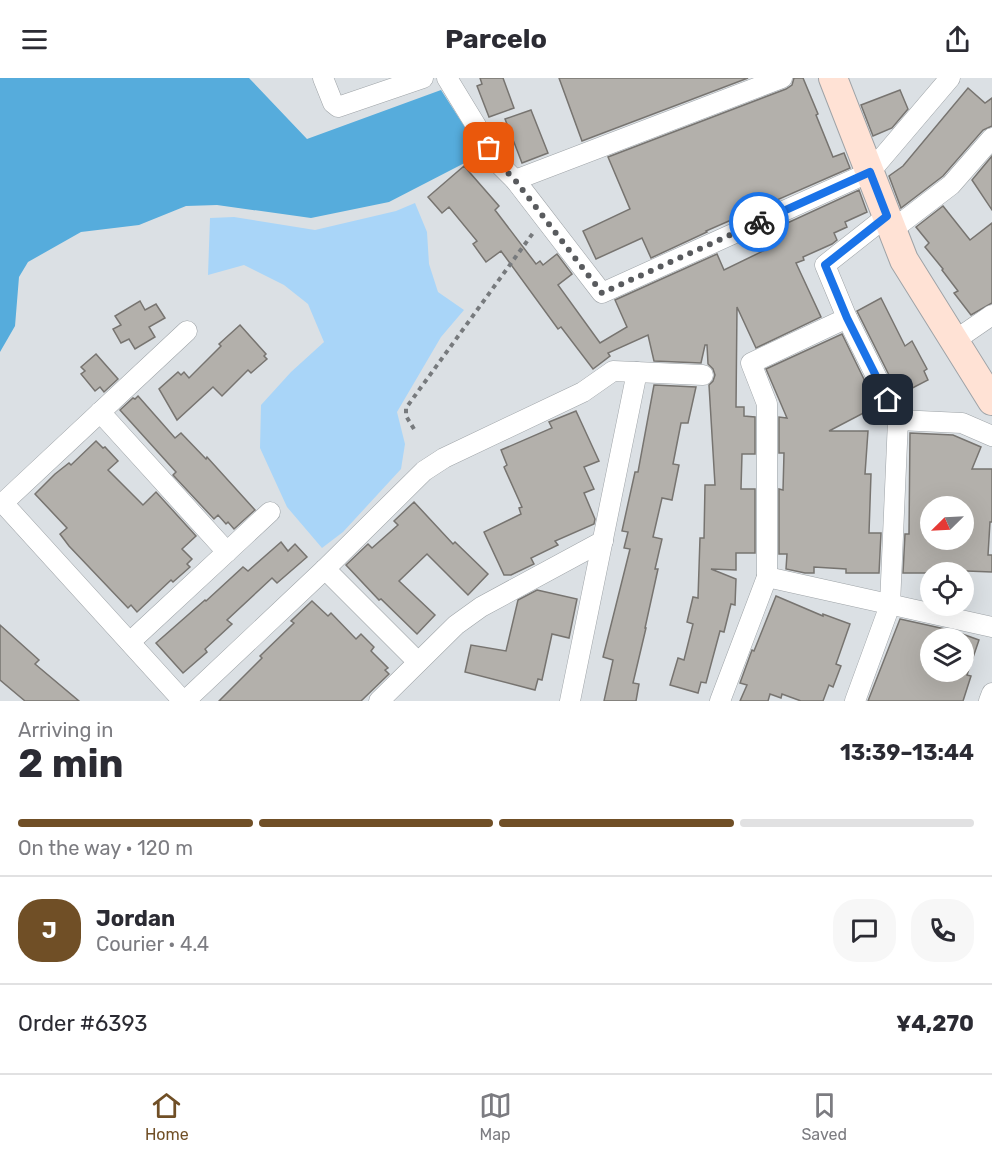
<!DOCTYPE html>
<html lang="en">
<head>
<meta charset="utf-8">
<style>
	body { margin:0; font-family:Rubik,sans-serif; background:#f7f7f7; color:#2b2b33; height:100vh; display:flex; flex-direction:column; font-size:22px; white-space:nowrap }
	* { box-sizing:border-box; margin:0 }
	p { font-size:20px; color:#7c7c81 }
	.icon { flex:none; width:33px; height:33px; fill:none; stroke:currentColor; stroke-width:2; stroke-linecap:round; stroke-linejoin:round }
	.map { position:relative; height:623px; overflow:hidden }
	.side { display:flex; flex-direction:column; background:#fff; flex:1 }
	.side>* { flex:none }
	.needle { width:39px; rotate:246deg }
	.controls { position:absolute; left:920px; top:418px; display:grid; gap:12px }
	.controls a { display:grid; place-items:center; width:54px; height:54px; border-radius:50%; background:#fff; box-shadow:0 6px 24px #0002; font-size:30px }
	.pin { position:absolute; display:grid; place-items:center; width:51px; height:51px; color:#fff; margin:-26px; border-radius:12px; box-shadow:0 3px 9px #0006 }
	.courier { position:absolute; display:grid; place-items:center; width:60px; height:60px; margin:-30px; border:4px solid #1a73e8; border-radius:50%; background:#fff; color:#222; box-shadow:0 2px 8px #0007 }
	.headline em { font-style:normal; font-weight:700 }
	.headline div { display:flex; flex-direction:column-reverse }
	.headline { display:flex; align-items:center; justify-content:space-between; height:102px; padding:0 18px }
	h1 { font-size:39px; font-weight:700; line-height:45px }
	.bar { display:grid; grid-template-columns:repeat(4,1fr); gap:9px 6px; align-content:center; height:72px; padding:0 18px }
	.bar i { height:8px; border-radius:4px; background:#e1e1e2 }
	.bar .selected { background:#704f26 }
	.bar p { grid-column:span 4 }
	.line { display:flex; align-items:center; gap:15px; padding:0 18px; border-top:2px solid #e1e1e2 }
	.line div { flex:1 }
	.round { display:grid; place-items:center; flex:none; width:63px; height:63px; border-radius:24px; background:#f7f7f7 }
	header { display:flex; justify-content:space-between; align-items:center; height:78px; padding:0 18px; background:#fff; font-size:27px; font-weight:700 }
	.menu { display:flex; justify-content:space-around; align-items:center; height:84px; border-top:2px solid #e1e1e2; background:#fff; font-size:16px; color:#7c7c81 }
	.menu a { display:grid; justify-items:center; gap:3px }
	.menu .selected { color:#704f26 }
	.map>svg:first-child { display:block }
</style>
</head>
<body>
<header><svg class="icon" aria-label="menu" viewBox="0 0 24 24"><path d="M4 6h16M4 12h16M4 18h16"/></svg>Parcelo<svg class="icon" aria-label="share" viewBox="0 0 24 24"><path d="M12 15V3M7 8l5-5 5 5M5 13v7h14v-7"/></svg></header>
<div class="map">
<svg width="992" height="623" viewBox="0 0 992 623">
	<rect width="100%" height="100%" fill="#dbe0e4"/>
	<!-- green -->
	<path fill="#a9d5f8" d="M415 125 427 154 429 186 438 214 464 232 441 259 397 334 405 366 401 391 343 454 322 470 287 429 260 370 261 327 291 294 324 264 308 226 284 207 244 187 208 197 210 140 234 139 315 152 396 133Z"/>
	<!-- water -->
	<path fill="#56acdc" d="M0 0H249L307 61 441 12 482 76 389 124 311 140 217 127 186 128 139 147 81 154 28 184 19 199 15 248 0 274Z"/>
	<!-- building -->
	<g fill="#b3b0ab" stroke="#777470" stroke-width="1.5" fill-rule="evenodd">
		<path d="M480 0H503L514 30 489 39 477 8 482 6Z"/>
		<path d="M559 0H748L582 63Z"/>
		<path d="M794 0H803L818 36 816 37 833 79 844 75 850 90 706 153 707 154 651 180 642 160 596 181 583 153 630 131 608 79 786 11 792 7Z"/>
		<path d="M968 10 985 25 992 20V48L983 52 943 98 901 130 889 98 903 88Z"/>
		<path d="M900 12 908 31 892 50 873 58 861 27Z"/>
		<path d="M531 32 548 75 522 85 505 41Z"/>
		<path d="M992 78V132L972 102Z"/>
		<path d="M464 88 499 128 495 132 536 186 540 183 543 187 557 176 572 196 558 207 600 265 627 249 615 222 717 176 724 192 765 172 759 158 859 112 867 134 845 144 847 149 834 155 837 162 832 166 803 179 804 182 796 185 821 239 756 270 737 229 736 329H744V338L755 339V376H742L741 411H755V475H736V492L711 491 736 501 735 527 731 526 724 554 720 553 706 605 701 604 698 615 670 607 678 580 684 582 693 546 687 544 693 519 698 520 700 460H704L705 407H715L709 307 713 303 715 297 713 291 708 286 707 267H705L701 285 654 283 648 257 608 275 610 278 593 291 561 249 558 251 501 173 486 184 473 166 477 163 449 129 442 135 428 119Z"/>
		<path d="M943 128 970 162 992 145V225L971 237 954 215 958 213 942 192 943 191 925 169 929 165 916 149Z"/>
		<path d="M881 220 905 268 912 263 927 291 924 293 928 302 899 317 857 233Z"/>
		<path d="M140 223 145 232 156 226 165 240 149 249 155 259 135 271 129 261 121 265 113 251 121 247 115 238Z"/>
		<path d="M240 247 266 276 264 278 267 281 251 295 248 292 222 318 213 309 177 342 159 311 178 294 181 297 184 294 189 300 221 268 219 266Z"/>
		<path d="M842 256 877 328 829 353H868L865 396H871L869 455H881L879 495H846V491L814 489V495H805L786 491 787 476H779V411L783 412 784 375H779V339L787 340 766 291Z"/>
		<path d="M96 276 118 301 104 314 100 309 95 313 81 296 85 293 81 289Z"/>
		<path d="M654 307 696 309 688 345H681L673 386 679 387 672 422 662 420 653 459 662 461 655 491H658L645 550H646L633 605 639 606 636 623H604L613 582 603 579 630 471 624 470 628 454 622 453 635 394H638Z"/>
		<path d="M138 318 175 360 181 355 206 381 207 379 255 432 234 451 228 444 226 446 218 437 214 441 173 397 176 394 120 332 133 320 135 321Z"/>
		<path d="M576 333 599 383 584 389 594 411 584 415 595 441 594 446 555 463 558 467 531 480 534 486 511 497H504L484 454 521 436 519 430 522 429 504 389 507 387 501 372 552 350 549 344Z"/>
		<path d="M910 355 953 357 981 369 972 391H992V444H990L988 477H992V494L941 492V495H903L905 456H909ZM930 429H963V462H930Z"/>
		<path d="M96 363 103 370 105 369 118 383 108 392 143 427 156 414 196 458 182 471 192 481 187 486 190 489 173 504 171 502 137 534 131 527 128 530 69 468 60 456 67 450 35 416 55 396 69 385 71 387Z"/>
		<path d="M414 424 453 466 455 464 488 496 468 517 427 476 399 503 435 537 417 556 381 521 379 522 346 487 368 466 372 470 398 447 394 443Z"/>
		<path d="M281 464 288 473 295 466 307 479 277 505 272 500 227 542 232 546 205 571 207 574 183 595 156 565 205 522 206 523 243 489 248 493Z"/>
		<path d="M537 512 577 521 569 560 552 556 542 602 538 601 535 612 465 594 471 567 506 573 518 522Z"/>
		<path d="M776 518 823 538V536L850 546 836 586 841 588 833 609 829 607 823 623H801L782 616 781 620 770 616 768 623H740L747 607 740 605 752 572 754 573Z"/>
		<path d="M312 523 328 538 331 535 356 561 361 556 374 569 371 573 388 590 385 592 389 596 361 623H219L262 580 260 578 294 545 291 543Z"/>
		<path d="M900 541 954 553 979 562 967 597 971 598 963 623H868ZM930 561H963V594H930Z"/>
		<path d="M0 547 39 582 35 586 79 623H25L0 602Z"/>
	</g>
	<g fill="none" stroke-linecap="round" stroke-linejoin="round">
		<defs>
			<g id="street">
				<path d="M323 0 333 25 338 29 423 0"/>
				<path d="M447 0 500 87 515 102 602 215 870 94 950 0"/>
				<path d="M515 102 782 0"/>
				<path d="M887 138 825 187 847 240 751 285 767 326V499L992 549"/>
				<path d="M892 152 951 107 992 60"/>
				<path d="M847 240 898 342"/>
				<path d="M954 263 992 237"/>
				<path d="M100 334 227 474"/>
				<path d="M325 491 418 584"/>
				<path d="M130 564 270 434"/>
				<path d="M183 623 3 425 187 253"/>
				<path d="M185 623 325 491 424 393 444 380 583 314 613 293 703 297"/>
				<path d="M379 623 456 547 481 529 603 463"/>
				<path d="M570 623 637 294"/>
				<path d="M720 623 767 499"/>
				<path d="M855 623 890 527 898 342 962 345 992 358"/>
				<path d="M989 623 992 615"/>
			</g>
			<path id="secondary" d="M833 0 904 182 992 323"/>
		</defs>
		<!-- street casing -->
		<use href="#street" stroke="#9ea3a7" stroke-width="21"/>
		<!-- secondary casing -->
		<use href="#secondary" stroke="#9ea3a7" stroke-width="30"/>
		<!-- path -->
		<path stroke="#777a7d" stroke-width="4" stroke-dasharray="4.5 4.5" stroke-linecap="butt" d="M414 351 406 338V330L533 155"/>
		<!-- street -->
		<use href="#street" stroke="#fff" stroke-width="20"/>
		<!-- secondary -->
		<use href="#secondary" stroke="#ffe2d5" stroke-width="28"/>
	</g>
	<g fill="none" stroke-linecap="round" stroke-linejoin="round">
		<!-- done -->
		<path stroke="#595b5e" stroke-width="6" stroke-dasharray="0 10.8" d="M489 70 500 87 515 102 602 215 759 144"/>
		<!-- route -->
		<path stroke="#1a73e8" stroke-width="8" d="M759 144 870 94 887 138 825 187 847 240 888 322"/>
	</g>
</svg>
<div class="controls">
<a><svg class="needle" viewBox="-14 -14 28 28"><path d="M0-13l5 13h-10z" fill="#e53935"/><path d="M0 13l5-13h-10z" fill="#7c7c81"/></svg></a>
<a><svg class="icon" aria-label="locate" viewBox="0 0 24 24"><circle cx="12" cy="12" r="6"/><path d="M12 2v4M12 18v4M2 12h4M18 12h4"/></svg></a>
<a><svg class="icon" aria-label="layers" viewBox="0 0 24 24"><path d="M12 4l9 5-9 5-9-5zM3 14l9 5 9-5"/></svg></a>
</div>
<div class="pin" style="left:489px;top:70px;background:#ea580c"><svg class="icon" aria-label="bag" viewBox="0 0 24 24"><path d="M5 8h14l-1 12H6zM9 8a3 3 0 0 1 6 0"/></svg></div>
<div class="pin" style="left:888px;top:322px;background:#1f2937"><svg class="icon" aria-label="home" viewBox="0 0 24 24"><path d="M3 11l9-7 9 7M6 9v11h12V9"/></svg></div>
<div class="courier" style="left:759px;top:144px"><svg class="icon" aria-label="bike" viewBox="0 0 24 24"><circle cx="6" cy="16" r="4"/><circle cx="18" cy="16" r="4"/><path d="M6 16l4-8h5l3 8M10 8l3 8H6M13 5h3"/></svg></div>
</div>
<section class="side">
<div class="headline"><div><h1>2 min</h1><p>Arriving in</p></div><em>13:39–13:44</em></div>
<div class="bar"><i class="selected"></i><i class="selected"></i><i class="selected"></i><i></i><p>On the way · 120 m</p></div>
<div class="line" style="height:108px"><b class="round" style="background:#704f26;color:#fff">J</b><div><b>Jordan</b><p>Courier · 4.4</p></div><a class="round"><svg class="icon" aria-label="chat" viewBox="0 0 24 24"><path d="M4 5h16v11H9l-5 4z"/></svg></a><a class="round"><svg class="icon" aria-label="phone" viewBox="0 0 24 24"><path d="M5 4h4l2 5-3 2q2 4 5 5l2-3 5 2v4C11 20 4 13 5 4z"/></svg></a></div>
<div class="line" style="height:78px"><div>Order #6393</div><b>¥4,270</b></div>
</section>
<nav class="menu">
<a class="selected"><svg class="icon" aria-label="home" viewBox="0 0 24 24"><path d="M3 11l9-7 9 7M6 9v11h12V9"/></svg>Home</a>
<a><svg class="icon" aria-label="map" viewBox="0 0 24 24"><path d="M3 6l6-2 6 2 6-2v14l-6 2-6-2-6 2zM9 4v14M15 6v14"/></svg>Map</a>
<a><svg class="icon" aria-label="saved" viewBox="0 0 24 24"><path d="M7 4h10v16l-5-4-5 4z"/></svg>Saved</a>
</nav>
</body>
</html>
